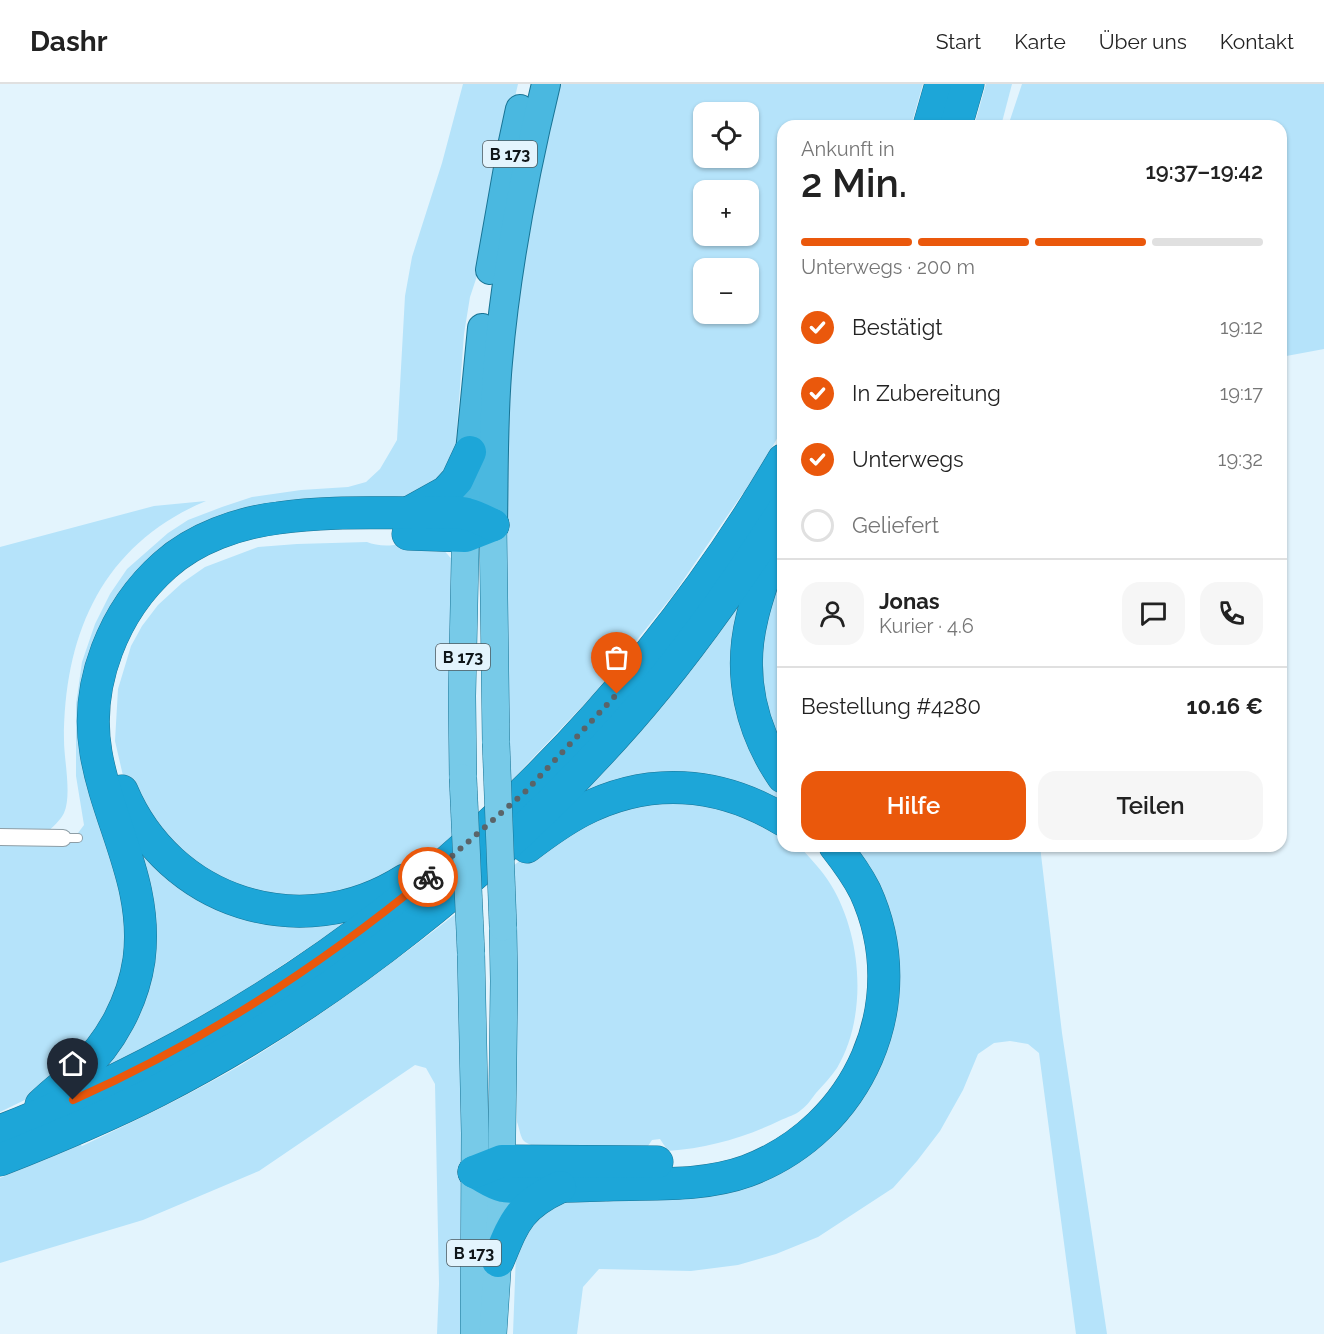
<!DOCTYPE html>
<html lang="de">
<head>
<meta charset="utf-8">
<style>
	body { margin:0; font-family:Raleway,sans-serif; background:#f6f6f6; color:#222; height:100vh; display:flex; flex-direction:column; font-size:22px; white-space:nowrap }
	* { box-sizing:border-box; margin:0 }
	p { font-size:20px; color:#767676 }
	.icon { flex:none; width:33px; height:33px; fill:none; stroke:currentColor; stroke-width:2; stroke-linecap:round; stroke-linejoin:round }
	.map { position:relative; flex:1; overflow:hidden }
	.details { position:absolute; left:777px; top:36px; width:510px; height:732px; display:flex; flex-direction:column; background:#fff; border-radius:18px; box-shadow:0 2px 4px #0004 }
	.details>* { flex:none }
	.controls { position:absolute; left:693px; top:18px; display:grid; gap:12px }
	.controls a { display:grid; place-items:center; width:66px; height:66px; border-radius:12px; background:#fff; box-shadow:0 2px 4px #0004; font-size:30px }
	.pin { position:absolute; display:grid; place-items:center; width:51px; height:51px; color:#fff; margin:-62px -26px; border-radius:50% 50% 50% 0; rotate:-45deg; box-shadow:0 0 6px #0007 }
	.pin .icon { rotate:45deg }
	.courier { position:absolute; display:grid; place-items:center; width:60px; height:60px; margin:-30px; border:4px solid #ea580c; border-radius:50%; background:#fff; color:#222; box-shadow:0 2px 8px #0007 }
	.head em { font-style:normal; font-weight:600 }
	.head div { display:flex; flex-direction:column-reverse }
	.head { display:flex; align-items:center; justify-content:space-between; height:102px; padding:0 24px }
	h1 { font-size:39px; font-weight:600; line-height:45px }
	.bar { display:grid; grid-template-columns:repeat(4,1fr); gap:9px 6px; align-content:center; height:72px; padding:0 24px }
	.bar i { height:8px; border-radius:4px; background:#e0e0e0 }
	.bar .current { background:#ea580c }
	.bar p { grid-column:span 4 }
	.line { display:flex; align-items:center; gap:15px; padding:0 24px; border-top:2px solid #e0e0e0 }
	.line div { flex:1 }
	.round { display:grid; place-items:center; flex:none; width:63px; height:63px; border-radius:18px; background:#f6f6f6 }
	ol { padding:0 24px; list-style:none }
	li { display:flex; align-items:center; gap:18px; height:66px }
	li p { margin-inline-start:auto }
	li .icon { padding:6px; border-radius:50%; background:#ea580c; color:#fff; stroke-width:4 }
	li:last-child { color:#767676 }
	li i { width:33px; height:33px; border:3px solid #e0e0e0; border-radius:50% }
	.button { display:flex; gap:12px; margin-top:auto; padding:12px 24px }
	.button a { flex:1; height:69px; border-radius:18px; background:#ea580c; color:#fff; font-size:24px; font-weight:600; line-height:69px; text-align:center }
	.button a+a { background:#f6f6f6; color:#222 }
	header { display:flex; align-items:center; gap:36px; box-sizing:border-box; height:84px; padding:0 30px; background:#fff; border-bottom:2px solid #e0e0e0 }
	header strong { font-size:28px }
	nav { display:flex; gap:33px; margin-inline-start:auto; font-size:21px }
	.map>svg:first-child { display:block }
</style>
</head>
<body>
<header>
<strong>Dashr</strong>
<nav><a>Start</a><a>Karte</a><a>Über uns</a><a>Kontakt</a></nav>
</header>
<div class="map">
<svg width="1324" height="1250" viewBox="0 0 1324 1250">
	<rect width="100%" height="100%" fill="#e3f4fd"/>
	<!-- green -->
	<g fill="#b5e3fa" fill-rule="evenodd">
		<path d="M463 0H518L498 85 478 189 470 213 464 250 455 371 425 417 224 437 98 569 134 862 112 936 35 1011 0 1028V758H78V749L84 741 76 692V620L82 578 95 540 110 510 127 485 168 449 188 436 222 423 252 413 301 406 348 403 366 398 380 385 397 356 405 212 412 173 442 79Z"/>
		<path d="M556 0H923L911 42H783V344L745 411 743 409 673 511 593 611 510 698V639H504L506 312 519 178ZM704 28H748V74H704ZM704 106H748V152H704ZM704 184H748V230H704Z"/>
		<path d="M986 0H1012L1001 42H974Z"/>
		<path d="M1022 0H1324V265L1281 273V42H1008Z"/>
		<path d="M206 417C103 460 64 549 64 656 64 676 72 711 64 729 61 736 52 743 47 749H0V463L154 422Z"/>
		<path d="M367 458C376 462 392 463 400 459L442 464 455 479 454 752 408 787 292 822 187 785 124 696 115 657 118 605 131 562 142 542 158 521 182 499 205 483 258 463 297 460Z"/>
		<path d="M783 466V681L754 596Z"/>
		<path d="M750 505 744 536 783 705V728L742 708 566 725 625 664 656 627Z"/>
		<path d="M638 713 722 718 783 748V762H799C810 774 822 786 831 801 862 852 868 932 837 984 831 993 823 1001 816 1009 812 1014 807 1022 801 1026 796 1031 787 1033 781 1036 744 1054 708 1064 668 1067L660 1055 652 1056 644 1068C621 1068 537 1072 523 1056 520 1051 519 1043 517 1038L512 783 539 761Z"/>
		<path d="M121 736 179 794 368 824 224 920 150 963 86 995 131 926Z"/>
		<path d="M841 762H1040L1062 949 1107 1250H1076L1039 969 1028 960 1010 957 994 959 978 970 963 1006 940 1047 917 1077 893 1104 818 1153 776 1170 738 1181 691 1187 599 1185 583 1203 577 1250H513L516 1169 521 1143 549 1116 775 1082 885 932Z"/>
		<path d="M458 828 466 1250H437L439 1200 435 1000 426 984 415 981 259 1087 143 1136 0 1179V1094L80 1060 82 1062C135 1037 189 1011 241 981 317 935 388 883 458 828Z"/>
	</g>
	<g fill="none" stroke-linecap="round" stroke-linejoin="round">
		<defs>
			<path id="service" d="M63 754H78"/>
			<path id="minor" d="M0 753 63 754"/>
			<g id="primary">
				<path d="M493 441 496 659"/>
				<path d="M463 694 462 612 466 430"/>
				<path d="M471 869 475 1049 474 1250"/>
				<path d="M493 1250 501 1129 504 897 503 843"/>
			</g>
			<g id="trunk">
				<path d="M490 186 511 67 520 25"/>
				<path d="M466 429 470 368 482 244"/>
				<path d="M493 441C494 387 493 332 498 278 506 185 524 91 546 0"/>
			</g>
			<g id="motorway">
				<path d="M929 42 941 0"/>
				<path d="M956 42 968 0"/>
				<path d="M410 428 446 408 457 396 470 368"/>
				<path d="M408 450 465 452 493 441"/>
				<path d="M777 454C769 481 758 507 752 534 738 591 751 646 783 693"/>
				<path d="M122 707C169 819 301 862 405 796"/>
				<path d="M527 763C544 750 562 737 581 727 648 692 719 697 783 736"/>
				<path d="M41 1021C53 1009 67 999 80 987 111 959 133 917 139 876 149 800 108 740 96 669 84 600 114 526 165 481 195 454 238 439 278 434 324 427 372 429 420 429 434 429 453 426 467 430 476 432 485 437 493 441"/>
				<path d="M0 1047C51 1028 100 1004 149 979 412 843 634 631 783 376"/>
				<path d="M0 1076C53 1055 106 1033 157 1007 333 917 498 785 629 636 686 571 736 500 783 427"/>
				<path d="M474 1088C483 1092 493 1100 503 1102 511 1104 521 1102 530 1102 556 1103 581 1102 607 1101 653 1099 703 1103 747 1087 859 1045 916 918 865 807 857 791 846 776 835 762"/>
				<path d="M474 1088 502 1077 657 1078"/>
				<path d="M498 1177C514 1138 519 1122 560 1103"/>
			</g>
		</defs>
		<!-- service casing -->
		<use href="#service" stroke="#8e9ea6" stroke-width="10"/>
		<!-- minor casing -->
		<use href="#minor" stroke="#8e9ea6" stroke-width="18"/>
		<!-- primary casing -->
		<use href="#primary" stroke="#187495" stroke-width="28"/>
		<!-- trunk casing -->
		<use href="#trunk" stroke="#187495" stroke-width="30"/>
		<!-- motorway casing -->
		<use href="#motorway" stroke="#187495" stroke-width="33"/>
		<!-- service -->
		<use href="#service" stroke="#fff" stroke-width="8"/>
		<!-- minor -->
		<use href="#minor" stroke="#fff" stroke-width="16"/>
		<!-- primary -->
		<use href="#primary" stroke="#77cae8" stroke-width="27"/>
		<!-- trunk -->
		<use href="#trunk" stroke="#4ab8e0" stroke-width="28"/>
		<!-- motorway -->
		<use href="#motorway" stroke="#1da6d8" stroke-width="32"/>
		<defs>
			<g id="primary-bridge">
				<path d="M496 659 503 843"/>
				<path d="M463 694 471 869"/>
			</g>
		</defs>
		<!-- primary-bridge casing -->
		<use href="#primary-bridge" stroke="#187495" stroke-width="28" stroke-linecap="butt"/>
		<!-- primary-bridge -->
		<use href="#primary-bridge" stroke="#77cae8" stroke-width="27"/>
	</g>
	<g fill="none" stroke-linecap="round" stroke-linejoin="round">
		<!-- done -->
		<path stroke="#5a6469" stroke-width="6" stroke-dasharray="0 10.8" d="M428 793 525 708 617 610"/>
		<!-- route -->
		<path stroke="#ea580c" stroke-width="8" d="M73 1016C202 959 320 882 428 793"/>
	</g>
	<g text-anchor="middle" stroke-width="5" stroke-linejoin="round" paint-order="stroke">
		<!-- shield labels -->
		<g fill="#e3f4fd" stroke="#4f595d" stroke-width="1.5">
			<rect x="483" y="57" width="54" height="26" rx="4.5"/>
			<rect x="436" y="560" width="54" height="26" rx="4.5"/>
			<rect x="447" y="1156" width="54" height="26" rx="4.5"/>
		</g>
		<g font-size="16" font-weight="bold" fill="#101619">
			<text x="510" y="76">B 173</text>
			<text x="463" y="579">B 173</text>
			<text x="474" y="1175">B 173</text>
		</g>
	</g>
</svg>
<div class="controls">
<a><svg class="icon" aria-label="locate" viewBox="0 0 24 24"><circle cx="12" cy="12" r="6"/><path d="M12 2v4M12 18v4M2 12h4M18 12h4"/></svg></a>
<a>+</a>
<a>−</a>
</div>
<div class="pin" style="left:617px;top:610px;background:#ea580c"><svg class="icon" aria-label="bag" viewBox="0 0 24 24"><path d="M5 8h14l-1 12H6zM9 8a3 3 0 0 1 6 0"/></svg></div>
<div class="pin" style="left:73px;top:1016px;background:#1f2937"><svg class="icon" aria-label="home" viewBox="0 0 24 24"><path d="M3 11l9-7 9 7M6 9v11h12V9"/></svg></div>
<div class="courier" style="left:428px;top:793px"><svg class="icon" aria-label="bike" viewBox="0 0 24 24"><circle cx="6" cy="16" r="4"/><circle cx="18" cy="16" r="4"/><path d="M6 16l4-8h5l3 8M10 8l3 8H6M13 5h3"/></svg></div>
<section class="details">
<div class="head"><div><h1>2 Min.</h1><p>Ankunft in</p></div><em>19:37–19:42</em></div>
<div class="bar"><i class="current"></i><i class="current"></i><i class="current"></i><i></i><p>Unterwegs · 200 m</p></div>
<ol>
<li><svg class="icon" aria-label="check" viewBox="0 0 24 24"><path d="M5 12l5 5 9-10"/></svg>Bestätigt<p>19:12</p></li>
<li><svg class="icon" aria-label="check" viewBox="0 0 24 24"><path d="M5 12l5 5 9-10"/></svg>In Zubereitung<p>19:17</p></li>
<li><svg class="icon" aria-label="check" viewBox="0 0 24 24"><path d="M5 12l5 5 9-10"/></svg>Unterwegs<p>19:32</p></li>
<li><i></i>Geliefert</li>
</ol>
<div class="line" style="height:108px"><a class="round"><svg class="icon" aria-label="person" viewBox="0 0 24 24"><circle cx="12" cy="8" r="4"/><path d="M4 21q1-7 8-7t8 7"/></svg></a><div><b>Jonas</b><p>Kurier · 4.6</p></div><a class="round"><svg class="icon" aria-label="chat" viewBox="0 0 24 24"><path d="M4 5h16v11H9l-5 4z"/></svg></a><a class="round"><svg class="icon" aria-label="phone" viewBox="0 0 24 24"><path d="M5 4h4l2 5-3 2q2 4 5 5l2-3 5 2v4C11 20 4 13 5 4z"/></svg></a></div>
<div class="line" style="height:78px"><div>Bestellung #4280</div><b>10.16 €</b></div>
<div class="button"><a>Hilfe</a><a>Teilen</a></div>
</section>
</div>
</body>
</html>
